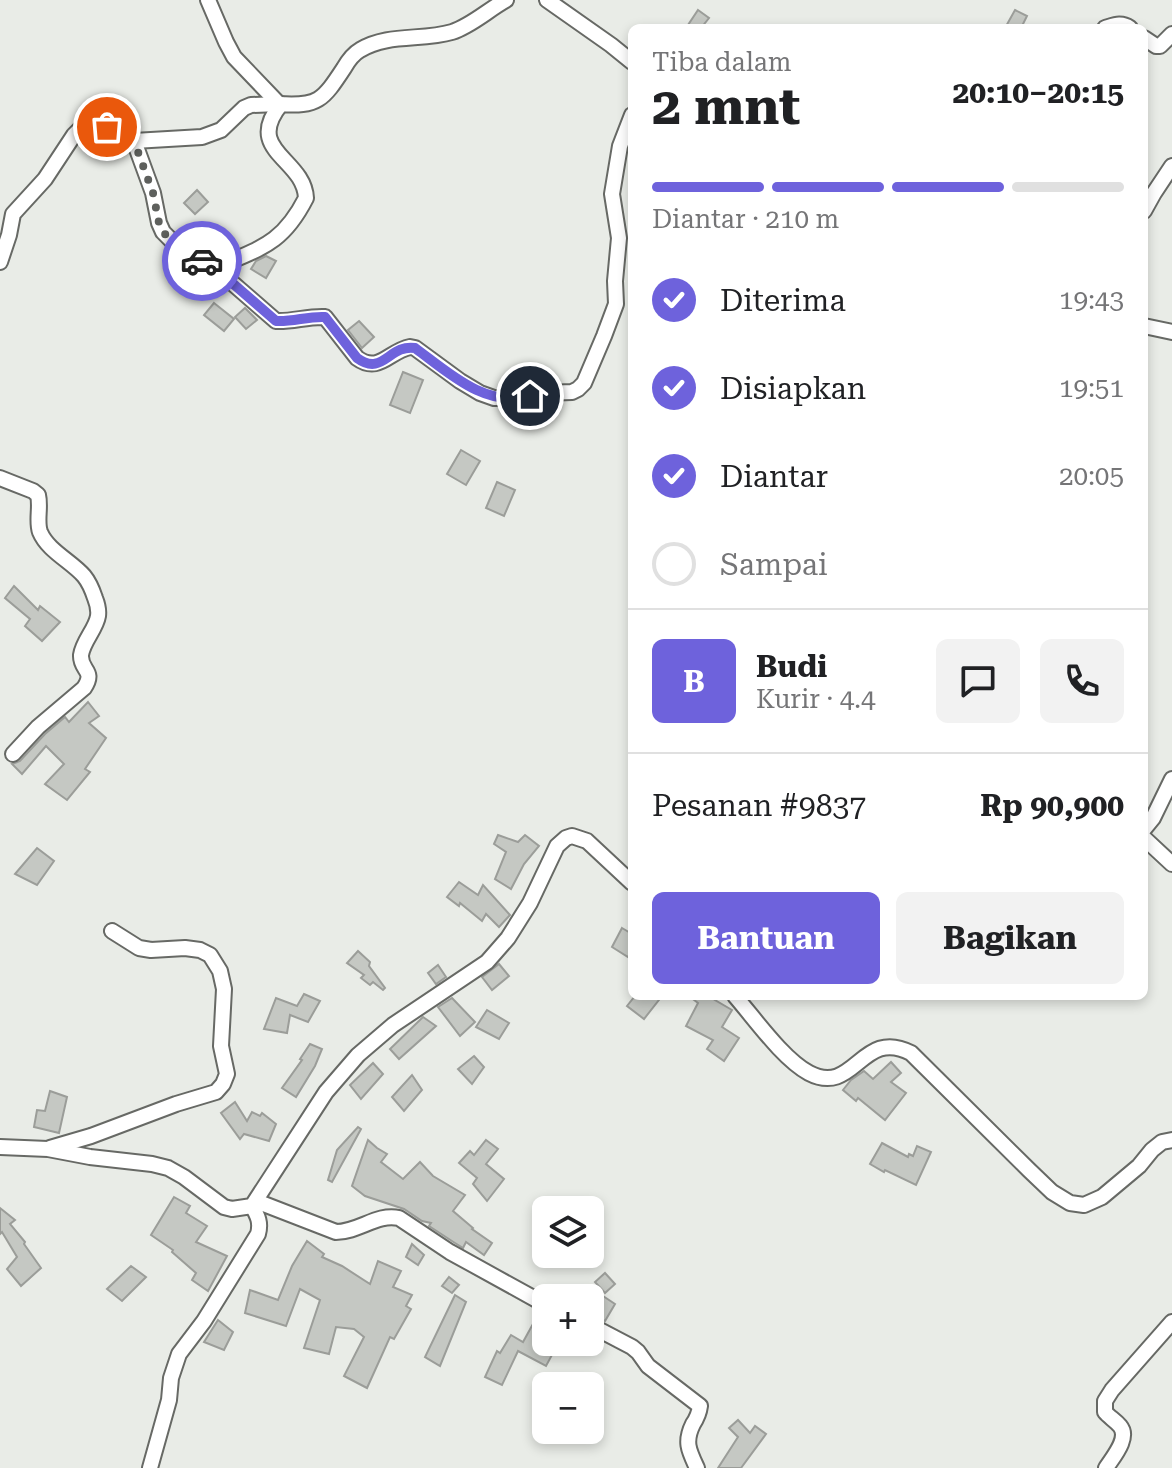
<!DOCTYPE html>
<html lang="id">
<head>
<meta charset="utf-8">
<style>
	body { margin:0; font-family:"Roboto Serif",serif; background:#f2f2f2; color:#202124; height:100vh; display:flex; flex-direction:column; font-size:30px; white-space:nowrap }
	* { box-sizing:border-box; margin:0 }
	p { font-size:26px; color:#757577 }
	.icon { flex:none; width:44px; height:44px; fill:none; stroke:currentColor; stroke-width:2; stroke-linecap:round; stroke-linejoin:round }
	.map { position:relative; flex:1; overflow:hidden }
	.drawer { position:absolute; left:628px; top:24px; width:520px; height:976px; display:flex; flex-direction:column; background:#fff; border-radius:12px; box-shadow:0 4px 12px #0003 }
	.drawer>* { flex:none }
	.controls { position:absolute; left:532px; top:1196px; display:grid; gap:16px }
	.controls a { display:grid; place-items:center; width:72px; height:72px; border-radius:12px; background:#fff; box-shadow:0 4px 12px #0003; font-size:40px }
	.pin { position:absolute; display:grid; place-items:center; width:68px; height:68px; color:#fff; margin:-34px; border:4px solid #fff; border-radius:50%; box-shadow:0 2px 8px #0007 }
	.courier { position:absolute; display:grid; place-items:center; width:80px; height:80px; margin:-40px; border:6px solid #6e62dc; border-radius:50%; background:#fff; color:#222; box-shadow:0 2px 10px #0007 }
	.headline em { font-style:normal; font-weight:700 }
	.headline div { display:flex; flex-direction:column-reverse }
	.headline { display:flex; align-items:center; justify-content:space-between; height:136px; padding:0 24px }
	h1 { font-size:52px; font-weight:700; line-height:60px }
	.bar { display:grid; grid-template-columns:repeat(4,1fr); gap:12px 8px; align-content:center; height:96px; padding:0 24px }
	.bar i { height:10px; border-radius:6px; background:#e0e0e0 }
	.bar .on { background:#6e62dc }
	.bar p { grid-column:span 4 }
	.line { display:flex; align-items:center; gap:20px; padding:0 24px; border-top:2px solid #e0e0e0 }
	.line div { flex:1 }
	.round { display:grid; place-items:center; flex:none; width:84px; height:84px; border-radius:12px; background:#f2f2f2 }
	ol { padding:0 24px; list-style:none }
	li { display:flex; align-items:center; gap:24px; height:88px }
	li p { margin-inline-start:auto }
	li .icon { padding:8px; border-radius:50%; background:#6e62dc; color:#fff; stroke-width:4 }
	li:last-child { color:#757577 }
	li i { width:44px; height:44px; border:4px solid #e0e0e0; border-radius:50% }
	.button { display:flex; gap:16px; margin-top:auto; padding:16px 24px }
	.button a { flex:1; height:92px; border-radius:12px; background:#6e62dc; color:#fff; font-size:32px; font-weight:700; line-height:92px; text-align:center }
	.button a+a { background:#f2f2f2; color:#202124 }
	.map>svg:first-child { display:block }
</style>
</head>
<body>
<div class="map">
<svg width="1172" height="1468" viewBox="0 0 1172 1468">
	<rect width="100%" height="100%" fill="#e9ece7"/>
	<!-- building -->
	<g fill="#c5c8c3" stroke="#9b9d99" stroke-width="2">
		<path d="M698 10 709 18 701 28H686Z"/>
		<path d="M1015 10 1027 16 1021 28H1005Z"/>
		<path d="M197 190 208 202 195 214 184 203Z"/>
		<path d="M266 256 276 261 266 278 251 269 256 261Z"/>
		<path d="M214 303 234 319 224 331 204 315Z"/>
		<path d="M245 308 257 320 246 329 235 317Z"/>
		<path d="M359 321 374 337 362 348 348 330Z"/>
		<path d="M403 372 423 380 410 413 390 405Z"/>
		<path d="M461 450 480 461 466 485 447 474Z"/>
		<path d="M497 482 515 490 504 516 486 508Z"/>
		<path d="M14 586 38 610 40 606 60 622 42 641 25 626 30 619 5 598Z"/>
		<path d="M88 702 99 716 89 723 106 738 85 769 90 772 67 800 45 784 64 764 46 746 22 774 12 764 20 761 45 734 65 717 69 722Z"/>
		<path d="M498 835 518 842 525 835 539 846 524 864 511 889 495 879 506 852 494 844Z"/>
		<path d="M37 848 54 861 37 885 15 874Z"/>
		<path d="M459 882 478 895 483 885 510 915 499 927 486 914 482 921 460 903 459 906 447 897Z"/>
		<path d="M622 928 632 934V950L628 957 612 947Z"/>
		<path d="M358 951 370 962 369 966 385 988 383 990 373 982 370 985 361 978 364 975 347 963Z"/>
		<path d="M499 964 509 976 492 990 482 977Z"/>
		<path d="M438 965 446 977 436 984 428 973Z"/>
		<path d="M304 994 320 1001 308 1022 290 1015 287 1033 264 1029 276 998 297 1006Z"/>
		<path d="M635 996H662L644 1019 627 1006Z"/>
		<path d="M689 996H719L715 1000 732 1010 722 1027 739 1038 724 1061 707 1049 713 1040 686 1026 698 1003Z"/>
		<path d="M452 998 475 1022 460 1036 438 1007Z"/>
		<path d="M487 1010 509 1023 499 1039 476 1027Z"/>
		<path d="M423 1017 436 1026 399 1059 390 1049Z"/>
		<path d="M310 1044 322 1049 315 1066 296 1097 282 1088 302 1060 300 1059Z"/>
		<path d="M474 1056 484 1067 472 1084 458 1069Z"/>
		<path d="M891 1062 901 1073 891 1082 906 1093 885 1120 858 1098 856 1101 843 1090 851 1080 864 1071 873 1079Z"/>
		<path d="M373 1063 383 1074 361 1099 350 1085Z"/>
		<path d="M412 1075 422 1090 404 1111 392 1097Z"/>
		<path d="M50 1091 67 1097 59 1133 34 1127 37 1110 45 1111Z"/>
		<path d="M235 1102 247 1121 252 1112 260 1116 262 1113 276 1124 269 1141 244 1134 240 1139 221 1113Z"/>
		<path d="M358 1127 361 1129 332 1182 328 1180 337 1150Z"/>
		<path d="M368 1140 377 1148 387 1154 381 1162 403 1179 420 1162 433 1176 465 1195 453 1211 473 1228 472 1229 492 1243 484 1255 466 1242 463 1248 455 1243 429 1226 431 1223 422 1221 404 1209 365 1196 352 1186Z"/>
		<path d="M486 1140 498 1149 486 1164 504 1179 487 1201 473 1184 477 1178 459 1163 470 1151 474 1155Z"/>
		<path d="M882 1143 908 1157 909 1154 913 1156 917 1146 931 1152 916 1185 885 1170 884 1172 870 1164Z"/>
		<path d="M174 1197 190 1206 186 1213 207 1226 196 1242 227 1256 208 1291 192 1280 196 1273 172 1252 173 1250 151 1235Z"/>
		<path d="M0 1208 15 1220 10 1224 25 1242 24 1244 41 1268 21 1286 7 1269 17 1257 2 1232 0 1234Z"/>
		<path d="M307 1241 324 1254 322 1257 342 1266 370 1284 378 1261 401 1271 393 1287 412 1295 406 1306 411 1309 394 1339 390 1337 367 1388 344 1376 364 1337 354 1329 336 1327 329 1354 304 1348 320 1300 300 1289 286 1326 245 1313 250 1290 278 1300 292 1266Z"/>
		<path d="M412 1244 424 1255 418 1265 406 1257Z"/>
		<path d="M131 1266 146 1277 122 1301 107 1289Z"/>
		<path d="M605 1273 615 1284 605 1293 595 1282Z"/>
		<path d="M449 1277 459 1285 452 1293 442 1286Z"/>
		<path d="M455 1295 466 1302 440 1366 425 1357Z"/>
		<path d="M603 1296 615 1304 605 1321 593 1313Z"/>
		<path d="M218 1320 233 1332 224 1350 204 1342Z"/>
		<path d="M534 1322 546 1328V1342H554L549 1351 553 1353 546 1366 518 1351 502 1385 485 1377 497 1351 500 1353 511 1335 523 1342Z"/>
		<path d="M738 1420 750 1433 755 1426 766 1434 741 1468H718L738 1437 729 1428Z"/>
	</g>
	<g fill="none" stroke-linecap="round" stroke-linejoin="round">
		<defs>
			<g id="minor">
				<path d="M208 0 226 42 234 57 279 104C318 107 323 100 344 68 348 61 353 54 360 50 388 33 422 41 452 32 471 26 488 10 506 0"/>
				<path d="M547 0 611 45 632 62"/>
				<path d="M1105 28C1115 25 1121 22 1130 28"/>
				<path d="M1144 38 1156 46H1160L1172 34"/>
				<path d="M134 141 153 193 159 223 163 232 181 250 215 268 276 321C292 322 308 316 325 317L357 358C379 374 389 351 410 347L415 348 460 381 480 393 494 398H524L544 393 572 392 578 389 584 383 604 336 616 304 615 281 619 238 612 194 620 146 632 115"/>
				<path d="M1144 211 1154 193 1172 166"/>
				<path d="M0 262 9 235 13 214 45 179 74 135 82 127 89 124H99L134 141 202 137 221 130 244 108 251 105 279 104"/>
				<path d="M215 268C260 248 282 245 306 198 304 158 243 151 281 104"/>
				<path d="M1144 326 1172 332"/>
				<path d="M0 478 33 491 38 495C41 507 36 521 40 532 48 551 71 561 84 576 89 582 92 589 95 598 97 603 99 609 98 616 96 629 83 641 81 655 80 671 96 670 84 688L38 727 13 754"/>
				<path d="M1144 829 1153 818 1172 779"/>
				<path d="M1144 838 1172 864"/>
				<path d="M735 996C755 1019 783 1059 809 1073 855 1097 861 1027 911 1053L1029 1170 1052 1192 1070 1203 1084 1205 1102 1197 1139 1166 1152 1150 1162 1142 1172 1140"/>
				<path d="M0 1147 48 1149 90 1157 152 1164 168 1168 184 1177 224 1207 232 1209 252 1206 326 1092 358 1055 393 1025 487 962 508 938 530 903 557 846 566 838 572 836 587 841 632 883"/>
				<path d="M50 1148 91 1136 176 1104 216 1092 223 1084 227 1074 221 1046 224 989 220 971 210 955 200 950 185 948 151 950 139 948 112 931"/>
				<path d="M256 1201 336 1232C359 1232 377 1213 399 1218L450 1252 546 1305"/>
				<path d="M590 1325 632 1347 638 1352 648 1366 700 1406C699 1414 697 1418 693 1424 684 1442 689 1451 697 1468"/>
				<path d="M150 1468 169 1400 171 1378 179 1354 204 1321 258 1234C261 1223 258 1216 252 1206"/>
				<path d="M1106 1468C1113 1457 1130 1438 1120 1426 1115 1420 1109 1417 1105 1412V1401L1112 1390 1172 1322"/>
			</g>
		</defs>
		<!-- minor casing -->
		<use href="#minor" stroke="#676965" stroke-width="18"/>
		<!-- minor -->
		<use href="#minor" stroke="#fff" stroke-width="14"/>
	</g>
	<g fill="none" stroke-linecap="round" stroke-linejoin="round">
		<!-- done -->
		<path stroke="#5e605d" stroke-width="8" stroke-dasharray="0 14.4" d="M107 127 126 139 134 141 153 193 159 223 163 232 181 250 202 261"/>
		<!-- route -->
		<path stroke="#6e62dc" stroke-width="10" d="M202 261 215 268 276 321C293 322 308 316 325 317L357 358C383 377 389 344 415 348 449 373 485 408 530 396"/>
	</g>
</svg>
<div class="controls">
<a><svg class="icon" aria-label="layers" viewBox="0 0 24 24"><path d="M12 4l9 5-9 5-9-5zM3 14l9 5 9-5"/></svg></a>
<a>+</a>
<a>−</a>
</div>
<div class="pin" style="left:107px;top:127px;background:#ea580c"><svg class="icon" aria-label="bag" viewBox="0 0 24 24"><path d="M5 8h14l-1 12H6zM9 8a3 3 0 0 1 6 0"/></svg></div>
<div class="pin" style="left:530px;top:396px;background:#1f2937"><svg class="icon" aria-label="home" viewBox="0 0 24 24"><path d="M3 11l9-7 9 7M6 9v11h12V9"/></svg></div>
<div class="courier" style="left:202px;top:261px"><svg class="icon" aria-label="car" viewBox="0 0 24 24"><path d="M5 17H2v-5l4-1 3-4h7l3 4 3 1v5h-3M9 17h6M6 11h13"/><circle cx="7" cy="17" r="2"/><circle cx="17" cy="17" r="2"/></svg></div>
<section class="drawer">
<div class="headline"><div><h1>2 mnt</h1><p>Tiba dalam</p></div><em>20:10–20:15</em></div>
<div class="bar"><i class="on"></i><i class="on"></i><i class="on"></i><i></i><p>Diantar · 210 m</p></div>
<ol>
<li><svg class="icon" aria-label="check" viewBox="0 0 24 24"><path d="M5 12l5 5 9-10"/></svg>Diterima<p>19:43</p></li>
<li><svg class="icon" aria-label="check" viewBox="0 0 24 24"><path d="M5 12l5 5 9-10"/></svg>Disiapkan<p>19:51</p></li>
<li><svg class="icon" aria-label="check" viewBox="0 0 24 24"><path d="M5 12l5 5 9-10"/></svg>Diantar<p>20:05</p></li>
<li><i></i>Sampai</li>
</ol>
<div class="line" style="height:144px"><b class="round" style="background:#6e62dc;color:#fff">B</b><div><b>Budi</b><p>Kurir · 4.4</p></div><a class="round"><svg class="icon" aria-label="chat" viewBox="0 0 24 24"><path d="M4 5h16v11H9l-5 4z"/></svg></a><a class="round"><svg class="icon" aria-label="phone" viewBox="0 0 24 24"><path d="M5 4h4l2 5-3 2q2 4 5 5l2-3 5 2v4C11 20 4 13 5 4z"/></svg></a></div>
<div class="line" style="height:104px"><div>Pesanan #9837</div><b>Rp 90,900</b></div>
<div class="button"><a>Bantuan</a><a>Bagikan</a></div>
</section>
</div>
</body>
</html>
